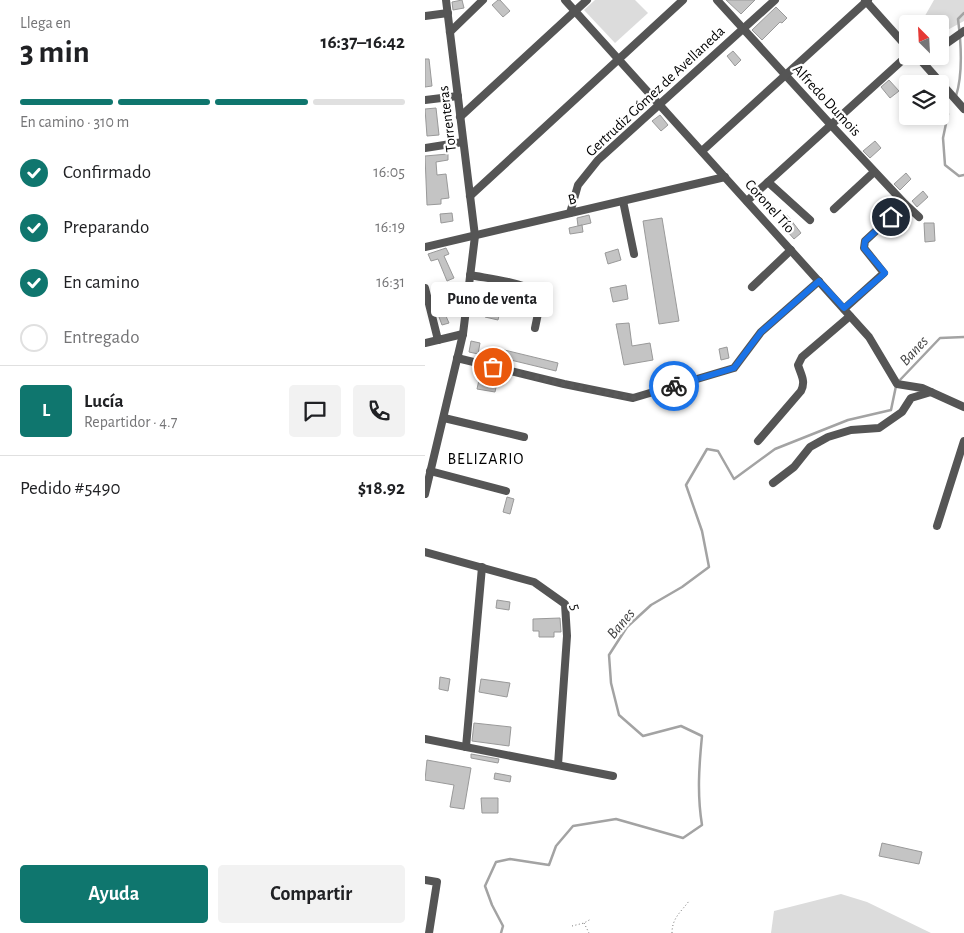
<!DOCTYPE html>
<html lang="es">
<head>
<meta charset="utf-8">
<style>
	body { margin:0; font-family:"Alegreya Sans",sans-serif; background:#f2f2f2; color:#202124; height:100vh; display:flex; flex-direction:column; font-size:19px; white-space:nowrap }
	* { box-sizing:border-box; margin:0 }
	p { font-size:16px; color:#757577 }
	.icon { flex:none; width:28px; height:28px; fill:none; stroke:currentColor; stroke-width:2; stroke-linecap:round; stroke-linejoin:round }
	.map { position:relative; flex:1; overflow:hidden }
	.details { display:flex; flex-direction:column; background:#fff; width:425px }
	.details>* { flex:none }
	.needle { width:32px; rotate:336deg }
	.buttons { position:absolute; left:474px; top:15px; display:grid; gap:10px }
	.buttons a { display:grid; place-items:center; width:50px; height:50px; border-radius:5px; background:#fff; box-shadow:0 2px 8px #0003; font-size:25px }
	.pin { position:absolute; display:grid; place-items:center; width:42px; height:42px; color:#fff; margin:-21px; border:2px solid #fff; border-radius:50%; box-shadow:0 1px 5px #0007 }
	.courier { position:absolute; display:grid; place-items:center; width:50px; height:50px; margin:-25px; border:4px solid #1a73e8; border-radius:50%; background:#fff; color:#222; box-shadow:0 1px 6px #0007 }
	.bubble { position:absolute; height:35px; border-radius:5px; background:#fff; box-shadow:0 2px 8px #0003; font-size:16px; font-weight:600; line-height:35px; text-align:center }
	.overview em { font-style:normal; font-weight:600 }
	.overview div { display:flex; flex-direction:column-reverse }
	.overview { display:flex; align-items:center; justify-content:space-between; height:85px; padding:0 20px }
	h1 { font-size:32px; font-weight:600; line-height:38px }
	.bar { display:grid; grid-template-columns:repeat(4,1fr); gap:8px 5px; align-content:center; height:60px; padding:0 20px }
	.bar i { height:6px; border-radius:4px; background:#e0e0e0 }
	.bar .current { background:#0f766e }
	.bar p { grid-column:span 4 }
	.line { display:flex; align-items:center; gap:12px; padding:0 20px; border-top:1px solid #e0e0e0 }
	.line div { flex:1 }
	.round { display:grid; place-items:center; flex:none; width:52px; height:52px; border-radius:5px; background:#f2f2f2 }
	ol { padding:0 20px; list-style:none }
	li { display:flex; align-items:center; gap:15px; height:55px }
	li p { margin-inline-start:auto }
	li .icon { padding:5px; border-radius:50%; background:#0f766e; color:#fff; stroke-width:4 }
	li:last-child { color:#757577 }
	li i { width:28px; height:28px; border:2px solid #e0e0e0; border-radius:50% }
	.primary-button { display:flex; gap:10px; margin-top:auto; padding:10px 20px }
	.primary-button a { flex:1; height:58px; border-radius:5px; background:#0f766e; color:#fff; font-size:20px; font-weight:600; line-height:58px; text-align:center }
	.primary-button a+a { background:#f2f2f2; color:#202124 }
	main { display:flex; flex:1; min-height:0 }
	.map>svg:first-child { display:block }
</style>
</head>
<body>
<main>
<section class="details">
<div class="overview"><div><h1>3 min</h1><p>Llega en</p></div><em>16:37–16:42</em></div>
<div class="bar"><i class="current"></i><i class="current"></i><i class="current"></i><i></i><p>En camino · 310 m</p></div>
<ol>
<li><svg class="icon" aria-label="check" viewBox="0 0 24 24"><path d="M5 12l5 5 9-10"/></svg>Confirmado<p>16:05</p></li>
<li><svg class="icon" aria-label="check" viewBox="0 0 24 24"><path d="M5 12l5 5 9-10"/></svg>Preparando<p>16:19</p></li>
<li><svg class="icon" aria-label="check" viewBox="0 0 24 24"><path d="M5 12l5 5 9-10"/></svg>En camino<p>16:31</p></li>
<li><i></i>Entregado</li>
</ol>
<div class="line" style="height:90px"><b class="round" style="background:#0f766e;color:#fff">L</b><div><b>Lucía</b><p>Repartidor · 4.7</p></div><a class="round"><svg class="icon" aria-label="chat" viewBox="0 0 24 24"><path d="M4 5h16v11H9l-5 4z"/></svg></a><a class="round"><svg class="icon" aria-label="phone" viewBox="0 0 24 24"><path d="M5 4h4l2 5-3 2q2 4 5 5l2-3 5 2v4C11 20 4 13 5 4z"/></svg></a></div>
<div class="line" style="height:65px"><div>Pedido #5490</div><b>$18.92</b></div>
<div class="primary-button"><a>Ayuda</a><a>Compartir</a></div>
</section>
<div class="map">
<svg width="539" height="933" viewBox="0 0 539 933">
	<rect width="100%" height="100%" fill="#fff"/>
	<!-- green -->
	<g fill="#dcdcdc">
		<path d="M170 0H210L223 13 190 43 159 10Z"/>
		<path d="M509 0H539V21L515 34V24H502L497 21Z"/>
		<path d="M416 894 442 902 506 933H346L349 911Z"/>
	</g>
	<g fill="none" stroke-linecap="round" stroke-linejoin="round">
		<!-- stream -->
		<g stroke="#a3a3a3" stroke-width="2.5">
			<path d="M531 96C538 74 536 42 533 19L539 13"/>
			<path d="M523 114 518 138 520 165 534 176 539 175"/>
			<path d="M474 381 515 338 539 337"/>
			<path d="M76 933 78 926 67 905 60 886 71 862 85 859 124 865 131 846 148 826 191 819 258 838 277 825C272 794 274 767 277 736L256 726 218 736 194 715 186 683 184 655 202 627 226 605 257 587 284 567 277 531 261 485 282 449 293 451 309 479 350 449 423 420 466 410 471 386"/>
		</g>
	</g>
	<!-- building -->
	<g fill="#c4c4c4" stroke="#999">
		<path d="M37 0 39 8 28 10 27 2Z"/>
		<path d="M73 0H75L85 11 78 17 67 5Z"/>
		<path d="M301 0H330L316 14Z"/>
		<path d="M351 7 362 18 357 23 355 22 337 40 327 30Z"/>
		<path d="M308 51 316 60 310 66 302 56Z"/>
		<path d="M0 59H4L7 86 0 87Z"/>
		<path d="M464 80 474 91 465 98 456 87Z"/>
		<path d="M11 108 14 135 2 136 0 109Z"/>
		<path d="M235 115 243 125 236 131 227 121Z"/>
		<path d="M450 141 456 148 445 158 438 151Z"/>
		<path d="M23 154V160L11 162 12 175 21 174 24 198 16 199V204L2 205 0 156Z"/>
		<path d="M481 173 486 179 475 190 469 184Z"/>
		<path d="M498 191 503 197 492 207 487 201Z"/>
		<path d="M27 213 28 221 16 223 15 214Z"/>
		<path d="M164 215 166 223 153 226 152 218Z"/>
		<path d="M362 215 376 233 369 239 354 222Z"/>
		<path d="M237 218 254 321 234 324 218 221Z"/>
		<path d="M499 223H509L510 241 500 242Z"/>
		<path d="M157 225 158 232 145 234 144 228Z"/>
		<path d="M21 248 24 254 19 256 29 278 22 281 13 259 6 261 3 254Z"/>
		<path d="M193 249 196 260 183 264 180 253Z"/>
		<path d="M21 284 28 300 21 303 14 287Z"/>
		<path d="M62 284 83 288 101 294 100 304 78 299 73 320 60 317 65 296 59 294Z"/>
		<path d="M201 285 203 299 188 302 185 288Z"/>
		<path d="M17 307 24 323 17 325 11 309Z"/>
		<path d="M204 323 207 346 225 343 228 360 199 365 191 324Z"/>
		<path d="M46 341 55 343 53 354 44 352Z"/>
		<path d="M67 347 133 363 131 371 65 355Z"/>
		<path d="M302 347 304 358 296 360 294 349Z"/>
		<path d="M54 380 72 383 70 392 52 389Z"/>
		<path d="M82 497 89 499 85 514 78 512Z"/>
		<path d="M72 600 85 602 84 610 71 608Z"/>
		<path d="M135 618 136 632H129V637H114V631H108V619Z"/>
		<path d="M15 677 25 679 23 691 14 689Z"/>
		<path d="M56 679 85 683 82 697 54 692Z"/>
		<path d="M49 723 86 727 84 746 47 741Z"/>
		<path d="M46 754 74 759 73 763 46 758Z"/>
		<path d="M2 760 46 768 39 809 25 807 29 785 0 780Z"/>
		<path d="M70 773 86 776 85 782 69 779Z"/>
		<path d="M56 798H73V813H57Z"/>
		<path d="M457 843 497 852 494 864 454 856Z"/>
	</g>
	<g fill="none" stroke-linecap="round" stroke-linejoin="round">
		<!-- path -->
		<g stroke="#777" stroke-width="1" stroke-dasharray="1 2.5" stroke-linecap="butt">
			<path d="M159 923 164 933"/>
			<path d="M147 926 159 923 166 919"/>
			<path d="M247 933C247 918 256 912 264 901"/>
		</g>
		<!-- minor -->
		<g stroke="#555" stroke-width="8">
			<path d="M140 0 444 337 472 384 497 388 539 407"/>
			<path d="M292 0 406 125 480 204 494 217"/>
			<path d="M440 0 482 47"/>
			<path d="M0 16 23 13"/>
			<path d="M25 32 58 0"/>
			<path d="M515 48 539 31"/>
			<path d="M492 56 539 109"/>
			<path d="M0 100 33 96"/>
			<path d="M35 117 162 0"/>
			<path d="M0 148 38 142"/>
			<path d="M277 151 443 0"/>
			<path d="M343 182 385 220"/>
			<path d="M45 196 258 0"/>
			<path d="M198 201 209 254"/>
			<path d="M322 201 482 56"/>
			<path d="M409 209 449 172"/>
			<path d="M145 213 153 185 173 160 350 0"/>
			<path d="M0 247 300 177"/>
			<path d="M45 275C64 279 107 282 116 299L110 328"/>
			<path d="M327 287 366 250"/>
			<path d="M0 288 13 340"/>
			<path d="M419 309 459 273 439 248 440 241 480 204"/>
			<path d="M0 343 38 334"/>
			<path d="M32 358 139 384 208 398 309 368 336 332 394 281"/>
			<path d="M19 418 99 437"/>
			<path d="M333 441 376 391C381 381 376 375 373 365L377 357 425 316"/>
			<path d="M5 471 81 491"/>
			<path d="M348 483 369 467 385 447 403 437 426 430 454 428 477 412 486 398 506 392"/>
			<path d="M0 494 38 334 50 236 21 0"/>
			<path d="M512 526 539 441"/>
			<path d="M0 552 109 582 140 604 142 636 133 765"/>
			<path d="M0 739 188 776"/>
			<path d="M41 747 57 567"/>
			<path d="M0 880 12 882 4 933"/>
		</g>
	</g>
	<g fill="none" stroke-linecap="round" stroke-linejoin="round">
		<!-- done -->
		<path stroke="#595959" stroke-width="5" stroke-dasharray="0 9" d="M68 367 139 384 208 398 249 386"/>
		<!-- route -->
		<path stroke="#1a73e8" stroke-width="6" d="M249 386 309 368 336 332 394 281 419 308 460 273 439 248 440 241 466 217"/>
	</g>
	<g text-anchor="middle" stroke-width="4.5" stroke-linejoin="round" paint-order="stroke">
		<!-- street labels -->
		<g font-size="15" fill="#000" stroke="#fff">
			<text transform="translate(230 91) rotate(-43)" y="5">Gertrudiz Gómez de Avellaneda</text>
			<text transform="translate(402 100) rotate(47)" y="5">Alfredo Dumois</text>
			<text transform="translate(22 119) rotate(-97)" y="5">Torrenteras</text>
			<text transform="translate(147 199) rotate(-13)" y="5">B</text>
			<text transform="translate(345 206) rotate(48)" y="5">Coronel Tío</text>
			<text transform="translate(151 607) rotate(75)" y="5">5</text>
		</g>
		<!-- water labels -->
		<g font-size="16" font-style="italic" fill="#444" stroke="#fff">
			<text transform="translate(488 350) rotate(-47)" y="6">Banes</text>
			<text transform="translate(195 623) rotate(-50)" y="6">Banes</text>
		</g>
		<!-- neighbourhood labels -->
		<g font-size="16" letter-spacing="1" fill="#000" stroke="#fff">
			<text x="61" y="464">BELIZARIO</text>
		</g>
	</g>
</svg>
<div class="buttons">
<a><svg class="needle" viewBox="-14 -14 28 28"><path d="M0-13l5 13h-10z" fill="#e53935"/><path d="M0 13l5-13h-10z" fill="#757577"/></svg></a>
<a><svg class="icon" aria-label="layers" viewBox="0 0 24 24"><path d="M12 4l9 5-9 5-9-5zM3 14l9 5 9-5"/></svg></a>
</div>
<div class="pin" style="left:68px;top:367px;background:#ea580c"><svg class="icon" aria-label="bag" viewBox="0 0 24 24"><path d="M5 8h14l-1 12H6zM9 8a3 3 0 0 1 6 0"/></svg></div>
<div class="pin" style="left:466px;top:217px;background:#1f2937"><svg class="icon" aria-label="home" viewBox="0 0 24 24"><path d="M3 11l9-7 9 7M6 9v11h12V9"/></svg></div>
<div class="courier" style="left:249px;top:386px"><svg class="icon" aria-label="bike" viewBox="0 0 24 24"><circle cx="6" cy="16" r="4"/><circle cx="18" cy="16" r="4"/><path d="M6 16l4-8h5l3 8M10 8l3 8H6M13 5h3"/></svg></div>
<div class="bubble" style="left:6px;top:282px;width:122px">Puno de venta</div>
</div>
</main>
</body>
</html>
